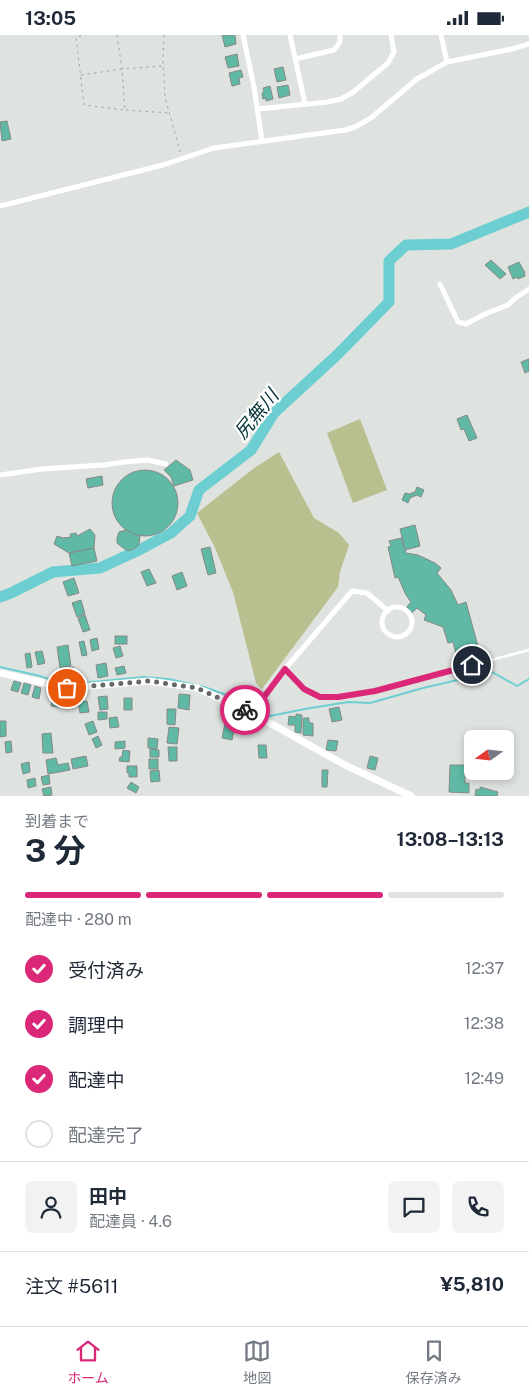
<!DOCTYPE html>
<html lang="ja">
<head>
<meta charset="utf-8">
<style>
	body { margin:0; font-family:"Public Sans","Noto Sans JP",sans-serif; background:#f2f2f3; color:#1f2937; height:100vh; display:flex; flex-direction:column; font-size:19px; white-space:nowrap }
	* { box-sizing:border-box; margin:0 }
	p { font-size:16px; color:#747a83 }
	.icon { flex:none; width:28px; height:28px; fill:none; stroke:currentColor; stroke-width:2; stroke-linecap:round; stroke-linejoin:round }
	.map { position:relative; height:761px; overflow:hidden }
	.sheet { display:flex; flex-direction:column; background:#fff; flex:1 }
	.sheet>* { flex:none }
	.needle { width:32px; rotate:255deg }
	.controls { position:absolute; left:464px; top:695px; display:grid; gap:10px }
	.controls a { display:grid; place-items:center; width:50px; height:50px; border-radius:8px; background:#fff; box-shadow:0 2px 8px #0003; font-size:25px }
	.pin { position:absolute; display:grid; place-items:center; width:42px; height:42px; color:#fff; margin:-21px; border:2px solid #fff; border-radius:50%; box-shadow:0 1px 5px #0007 }
	.courier { position:absolute; display:grid; place-items:center; width:50px; height:50px; margin:-25px; border:4px solid #db2777; border-radius:50%; background:#fff; color:#222; box-shadow:0 1px 6px #0007 }
	.head em { font-style:normal; font-weight:700 }
	.head div { display:flex; flex-direction:column-reverse }
	.head { display:flex; align-items:center; justify-content:space-between; height:85px; padding:0 25px }
	h1 { font-size:32px; font-weight:700; line-height:38px }
	.bar { display:grid; grid-template-columns:repeat(4,1fr); gap:8px 5px; align-content:center; height:60px; padding:0 25px }
	.bar i { height:6px; border-radius:4px; background:#e0e1e3 }
	.bar .active { background:#db2777 }
	.bar p { grid-column:span 4 }
	.line { display:flex; align-items:center; gap:12px; padding:0 25px; border-top:1px solid #e0e1e3 }
	.line div { flex:1 }
	.round { display:grid; place-items:center; flex:none; width:52px; height:52px; border-radius:8px; background:#f2f2f3 }
	ol { padding:0 25px; list-style:none }
	li { display:flex; align-items:center; gap:15px; height:55px }
	li p { margin-inline-start:auto }
	li .icon { padding:5px; border-radius:50%; background:#db2777; color:#fff; stroke-width:4 }
	li:last-child { color:#747a83 }
	li i { width:28px; height:28px; border:2px solid #e0e1e3; border-radius:50% }
	.status { display:flex; justify-content:space-between; align-items:center; height:35px; padding:0 25px; background:#fff; direction:ltr }
	.status svg { height:14px; fill:currentColor }
	.tabs { display:flex; justify-content:space-around; align-items:center; height:70px; border-top:1px solid #e0e1e3; background:#fff; font-size:14px; color:#747a83 }
	.tabs a { display:grid; justify-items:center; gap:2px }
	.tabs .active { color:#db2777 }
	.map>svg:first-child { display:block }
</style>
</head>
<body>
<div class="status"><b>13:05</b><svg viewBox="0 0 49 12"><path d="M0 12V9h3v3zM5 12V6h3v6zM10 12V3h3v9zM15 12V0h3v12zM26 1h20v11H26zM47 4h2v5h-2z"/></svg></div>
<div class="map">
<svg width="529" height="761" viewBox="0 0 529 761">
	<rect width="100%" height="100%" fill="#dfe3e0"/>
	<!-- green -->
	<g fill="#babf8f">
		<path d="M360 384 387 455 353 468 327 398Z"/>
		<path d="M279 417 314 483 339 498 349 510 340 537 338 552 262 654 256 648 233 557 215 513 197 478 253 434Z"/>
	</g>
	<g fill="none" stroke-linecap="round" stroke-linejoin="round">
		<!-- stream -->
		<g stroke="#6dced1" stroke-width="2">
			<path d="M0 632 40 641 58 647 71 649 144 642 168 644 196 650"/>
			<path d="M201 651 227 660 270 681 305 674 348 667 370 668 423 653 492 637 517 651 529 644"/>
		</g>
		<!-- river -->
		<path stroke="#6dced1" stroke-width="11" d="M0 562 11 558 53 537 100 533 141 514 171 498 190 481 199 455 251 415 274 378 337 320 389 267V226L406 210 451 209 529 177"/>
	</g>
	<!-- building -->
	<g fill="#5fb9a4" stroke="#858988">
		<path d="M222 0H235L236 9 225 12Z"/>
		<path d="M237 19 239 31 228 33 225 22Z"/>
		<path d="M283 32 286 45 277 47 274 34Z"/>
		<path d="M241 35 243 42 239 43 240 49 232 51 229 38Z"/>
		<path d="M288 50 290 60 279 63 277 52Z"/>
		<path d="M270 51 273 64 266 66V63L263 64 262 58 264 57 263 53Z"/>
		<path d="M7 86 11 104 2 106 0 87Z"/>
		<path d="M491 225 506 239 500 244 485 230Z"/>
		<path d="M519 227 525 238H524L525 241 518 244 517 242 513 244 508 232Z"/>
		<path d="M529 324V336L525 338 521 327Z"/>
		<path d="M467 380 477 403 469 406 464 394 461 395 457 384Z"/>
		<path d="M176 425 190 435 193 445 174 451 171 442 164 435Z"/>
		<circle cx="145" cy="468" r="33"/>
		<path d="M102 441 103 450 88 453 86 444Z"/>
		<path d="M417 452 424 455 421 462 417 460 410 463 408 468 402 465 405 458 409 459 415 457Z"/>
		<path d="M415 490 420 511 405 515 400 494Z"/>
		<path d="M90 494 95 500 94 513 69 518 54 509 57 501 63 503 71 502 70 499 76 498 77 501Z"/>
		<path d="M126 495 140 501 139 510 134 514 128 516 123 513 117 508V503L119 497Z"/>
		<path d="M401 503 406 518 418 520 435 528 441 533 437 538 451 555 458 570 466 567 479 615 464 618 466 626 458 627 453 607 448 608 443 592 424 585 426 580 417 573 411 579 405 574 411 567 406 560 398 542 395 543 388 512 391 511 389 506Z"/>
		<path d="M210 512 216 538 208 540 201 514Z"/>
		<path d="M94 513 97 526 72 531 69 518Z"/>
		<path d="M149 534 156 548 147 551 141 537Z"/>
		<path d="M182 537 187 551 177 555 172 541Z"/>
		<path d="M74 543 79 558 68 561 63 547Z"/>
		<path d="M81 565 85 579 77 582 72 568Z"/>
		<path d="M85 580 90 595 83 597 78 583Z"/>
		<rect x="115" y="601" width="12" height="8"/>
		<path d="M97 603 99 614 92 616 90 605Z"/>
		<path d="M84 606 87 620 82 621 79 607Z"/>
		<path d="M68 610 71 631 60 633 57 612Z"/>
		<path d="M120 611 123 621 116 623 113 613Z"/>
		<path d="M42 616 45 628 38 630 35 617Z"/>
		<path d="M30 618 32 632 27 633 25 619Z"/>
		<path d="M106 628 108 641 98 643 96 630Z"/>
		<path d="M124 631 126 638 117 640 115 633Z"/>
		<path d="M73 632 75 641 64 643 63 634Z"/>
		<path d="M14 646 21 648 18 657 11 655Z"/>
		<path d="M24 648 31 650 28 660 21 658Z"/>
		<path d="M35 651 41 653 39 664 32 662Z"/>
		<path d="M179 659 190 660 189 675 178 673Z"/>
		<path d="M107 661 108 674 100 675 98 662Z"/>
		<path d="M53 662 61 663 59 672 51 671Z"/>
		<path d="M63 663 70 665 68 674 60 672Z"/>
		<rect x="124" y="663" width="8" height="12"/>
		<path d="M87 666 89 677 80 678 78 667Z"/>
		<path d="M339 672 342 685 332 687 329 674Z"/>
		<path d="M167 674H176L175 690 167 689Z"/>
		<path d="M98 677H107V684L98 685Z"/>
		<path d="M296 679 302 680 301 698 295 697V690H288L289 681 296 682Z"/>
		<path d="M117 682 119 692 110 693 109 683Z"/>
		<path d="M303 683H309V688H313V701L303 700Z"/>
		<path d="M226 684 236 686 232 705 222 703Z"/>
		<path d="M0 686H6V701L0 702Z"/>
		<path d="M93 686 97 697 89 700 85 689Z"/>
		<path d="M169 692 179 693 177 709 167 708Z"/>
		<path d="M51 698 53 718H43L42 699Z"/>
		<path d="M98 701 102 710 96 713 92 704Z"/>
		<path d="M148 703 158 704 157 714 148 713Z"/>
		<path d="M328 705 338 706 336 716 326 715Z"/>
		<path d="M11 706 12 717 6 718 5 707Z"/>
		<path d="M125 706V713L115 714V707Z"/>
		<path d="M258 710H266L267 723H259Z"/>
		<path d="M168 712H177V726H169Z"/>
		<path d="M150 714 159 715V722H150Z"/>
		<path d="M123 715 130 716 129 727 119 726 120 722H122Z"/>
		<path d="M86 721 88 731 73 734 71 724Z"/>
		<path d="M370 721 378 723 375 735 367 733Z"/>
		<path d="M56 723 58 730 68 728 70 735 48 739 46 725Z"/>
		<rect x="149" y="724" width="9" height="10"/>
		<path d="M29 727 30 737 23 739 21 729Z"/>
		<path d="M450 730H465V748H469V758L449 757Z"/>
		<path d="M127 731H137V742H129V738H127Z"/>
		<path d="M159 735 160 746 151 747 150 736Z"/>
		<path d="M322 735H328L327 752H322Z"/>
		<path d="M49 740 50 749 43 750 41 742Z"/>
		<path d="M35 743 36 751 28 753 27 745Z"/>
		<path d="M131 747 139 752 136 758 127 753Z"/>
		<path d="M51 752 52 760 44 761 42 754Z"/>
		<path d="M480 752 498 757 497 761H475L476 754 480 755Z"/>
	</g>
	<g fill="none" stroke-linecap="round" stroke-linejoin="round">
		<!-- path -->
		<g stroke="#a2a5a3" stroke-width="1" stroke-dasharray="2.5 4" stroke-linecap="butt">
			<path d="M117 0 122 34 162 31"/>
			<path d="M164 0 163 26 165 62 180 117"/>
			<path d="M81 40 122 34 125 75 84 70 76 2 86 0"/>
			<path d="M126 75 169 78"/>
		</g>
		<!-- service -->
		<path stroke="#fff" stroke-width="2.5" d="M286 635 304 653 320 662H338L375 656 529 615"/>
		<!-- minor -->
		<g stroke="#fff" stroke-width="5">
			<path d="M243 0 254 52 262 106"/>
			<path d="M290 0 305 69"/>
			<path d="M441 0 447 27"/>
			<path d="M295 24 334 15 340 7V0"/>
			<path d="M258 74 328 67 341 64 352 58 388 28 394 17 391 0"/>
			<path d="M0 171 163 130 214 113 345 95 355 92 371 83 417 44 447 27 512 14 529 9"/>
			<path d="M440 249 458 287 466 289 485 279 508 270 514 264 529 254"/>
			<path d="M0 440 42 434 103 430 125 427 147 425 166 429"/>
			<circle cx="397" cy="587" r="15"/>
			<path d="M252 678 285 634 352 556 367 558 388 576"/>
		</g>
		<!-- tertiary -->
		<path stroke="#fff" stroke-width="7" d="M0 638 67 653 149 646 197 653 252 678 345 730 411 761"/>
	</g>
	<g fill="none" stroke-linecap="round" stroke-linejoin="round">
		<!-- done -->
		<path stroke="#656866" stroke-width="5" stroke-dasharray="0 9" d="M67 653 149 646 197 653 245 675"/>
		<!-- route -->
		<path stroke="#db2777" stroke-width="6" d="M245 675 252 678 285 634 304 654 320 662H338L375 656 472 630"/>
	</g>
	<g text-anchor="middle" stroke-width="4.5" stroke-linejoin="round" paint-order="stroke">
		<!-- water labels -->
		<g font-size="19" font-style="italic" fill="#033436" stroke="#fff">
			<text transform="translate(256 379) rotate(-51)" y="7">尻無川</text>
		</g>
	</g>
</svg>
<div class="controls">
<a><svg class="needle" viewBox="-14 -14 28 28"><path d="M0-13l5 13h-10z" fill="#e53935"/><path d="M0 13l5-13h-10z" fill="#747a83"/></svg></a>
</div>
<div class="pin" style="left:67px;top:653px;background:#ea580c"><svg class="icon" aria-label="bag" viewBox="0 0 24 24"><path d="M5 8h14l-1 12H6zM9 8a3 3 0 0 1 6 0"/></svg></div>
<div class="pin" style="left:472px;top:630px;background:#1f2937"><svg class="icon" aria-label="home" viewBox="0 0 24 24"><path d="M3 11l9-7 9 7M6 9v11h12V9"/></svg></div>
<div class="courier" style="left:245px;top:675px"><svg class="icon" aria-label="bike" viewBox="0 0 24 24"><circle cx="6" cy="16" r="4"/><circle cx="18" cy="16" r="4"/><path d="M6 16l4-8h5l3 8M10 8l3 8H6M13 5h3"/></svg></div>
</div>
<section class="sheet">
<div class="head"><div><h1>3 分</h1><p>到着まで</p></div><em>13:08–13:13</em></div>
<div class="bar"><i class="active"></i><i class="active"></i><i class="active"></i><i></i><p>配達中 · 280 m</p></div>
<ol>
<li><svg class="icon" aria-label="check" viewBox="0 0 24 24"><path d="M5 12l5 5 9-10"/></svg>受付済み<p>12:37</p></li>
<li><svg class="icon" aria-label="check" viewBox="0 0 24 24"><path d="M5 12l5 5 9-10"/></svg>調理中<p>12:38</p></li>
<li><svg class="icon" aria-label="check" viewBox="0 0 24 24"><path d="M5 12l5 5 9-10"/></svg>配達中<p>12:49</p></li>
<li><i></i>配達完了</li>
</ol>
<div class="line" style="height:90px"><a class="round"><svg class="icon" aria-label="person" viewBox="0 0 24 24"><circle cx="12" cy="8" r="4"/><path d="M4 21q1-7 8-7t8 7"/></svg></a><div><b>田中</b><p>配達員 · 4.6</p></div><a class="round"><svg class="icon" aria-label="chat" viewBox="0 0 24 24"><path d="M4 5h16v11H9l-5 4z"/></svg></a><a class="round"><svg class="icon" aria-label="phone" viewBox="0 0 24 24"><path d="M5 4h4l2 5-3 2q2 4 5 5l2-3 5 2v4C11 20 4 13 5 4z"/></svg></a></div>
<div class="line" style="height:65px"><div>注文 #5611</div><b>¥5,810</b></div>
</section>
<nav class="tabs">
<a class="active"><svg class="icon" aria-label="home" viewBox="0 0 24 24"><path d="M3 11l9-7 9 7M6 9v11h12V9"/></svg>ホーム</a>
<a><svg class="icon" aria-label="map" viewBox="0 0 24 24"><path d="M3 6l6-2 6 2 6-2v14l-6 2-6-2-6 2zM9 4v14M15 6v14"/></svg>地図</a>
<a><svg class="icon" aria-label="saved" viewBox="0 0 24 24"><path d="M7 4h10v16l-5-4-5 4z"/></svg>保存済み</a>
</nav>
</body>
</html>
